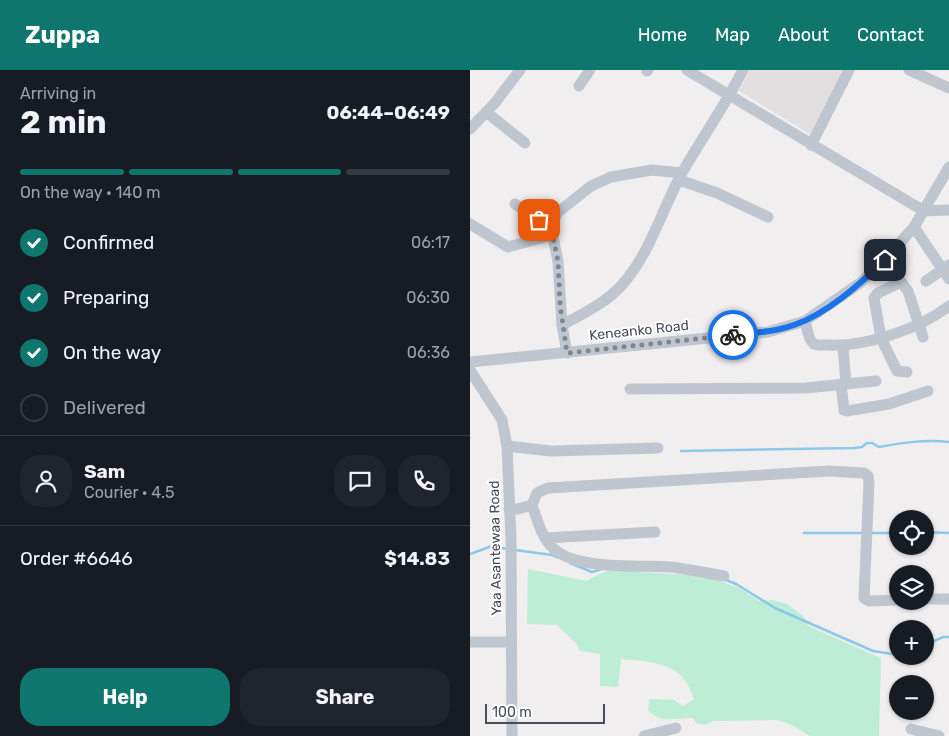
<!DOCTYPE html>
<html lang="en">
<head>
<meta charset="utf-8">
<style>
	body { margin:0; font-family:Rubik,sans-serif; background:#20242c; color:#f1f3f6; height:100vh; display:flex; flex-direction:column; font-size:19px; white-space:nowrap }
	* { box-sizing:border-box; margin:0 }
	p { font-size:16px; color:#9ea1a6 }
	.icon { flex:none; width:28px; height:28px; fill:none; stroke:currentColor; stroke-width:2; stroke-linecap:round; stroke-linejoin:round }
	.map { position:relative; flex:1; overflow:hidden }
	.details { display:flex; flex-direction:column; background:#171b24; width:470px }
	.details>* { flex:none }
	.controls { position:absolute; left:419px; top:440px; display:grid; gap:10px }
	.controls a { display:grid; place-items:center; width:45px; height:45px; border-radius:50%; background:#171b24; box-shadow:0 1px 4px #0004; font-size:25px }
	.scale { position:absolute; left:15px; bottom:12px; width:120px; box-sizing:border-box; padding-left:5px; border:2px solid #474e5a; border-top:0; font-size:14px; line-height:18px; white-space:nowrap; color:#474e5a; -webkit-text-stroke:4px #fff; paint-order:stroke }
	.pin { position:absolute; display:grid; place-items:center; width:42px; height:42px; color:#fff; margin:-21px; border-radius:10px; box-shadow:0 2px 8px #0006 }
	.courier { position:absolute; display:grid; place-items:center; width:50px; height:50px; margin:-25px; border:4px solid #1a73e8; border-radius:50%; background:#fff; color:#222; box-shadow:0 1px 6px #0007 }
	.headline em { font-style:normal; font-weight:700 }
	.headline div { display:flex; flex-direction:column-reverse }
	.headline { display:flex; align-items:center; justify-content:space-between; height:85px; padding:0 20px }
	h1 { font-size:32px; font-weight:700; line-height:38px }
	.bar { display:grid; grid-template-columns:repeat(4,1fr); gap:8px 5px; align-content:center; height:60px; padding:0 20px }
	.bar i { height:6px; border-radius:4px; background:#363941 }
	.bar .selected { background:#0f766e }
	.bar p { grid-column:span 4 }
	.line { display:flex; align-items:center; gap:12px; padding:0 20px; border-top:1px solid #363941 }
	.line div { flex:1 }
	.round { display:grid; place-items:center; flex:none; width:52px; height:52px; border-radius:20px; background:#20242c }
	ol { padding:0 20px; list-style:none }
	li { display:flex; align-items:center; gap:15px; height:55px }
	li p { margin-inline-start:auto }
	li .icon { padding:5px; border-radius:50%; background:#0f766e; color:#fff; stroke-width:4 }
	li:last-child { color:#9ea1a6 }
	li i { width:28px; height:28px; border:2px solid #363941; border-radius:50% }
	.button { display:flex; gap:10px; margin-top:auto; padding:10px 20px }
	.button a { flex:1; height:58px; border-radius:20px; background:#0f766e; color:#fff; font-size:20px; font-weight:700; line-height:58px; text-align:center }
	.button a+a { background:#20242c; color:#f1f3f6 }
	header { display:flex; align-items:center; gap:30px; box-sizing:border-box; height:70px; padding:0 25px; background:#0f766e; color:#fff }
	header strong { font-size:24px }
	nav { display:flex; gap:28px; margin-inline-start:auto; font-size:18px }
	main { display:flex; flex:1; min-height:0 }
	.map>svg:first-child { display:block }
</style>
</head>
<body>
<header>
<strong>Zuppa</strong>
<nav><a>Home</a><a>Map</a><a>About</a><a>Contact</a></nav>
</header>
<main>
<section class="details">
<div class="headline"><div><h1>2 min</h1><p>Arriving in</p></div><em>06:44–06:49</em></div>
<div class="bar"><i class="selected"></i><i class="selected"></i><i class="selected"></i><i></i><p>On the way · 140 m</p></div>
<ol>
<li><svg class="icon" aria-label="check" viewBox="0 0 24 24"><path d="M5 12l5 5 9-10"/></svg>Confirmed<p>06:17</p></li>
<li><svg class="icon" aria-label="check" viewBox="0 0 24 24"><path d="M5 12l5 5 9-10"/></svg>Preparing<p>06:30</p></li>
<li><svg class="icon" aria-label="check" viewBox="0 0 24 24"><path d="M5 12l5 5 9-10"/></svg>On the way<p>06:36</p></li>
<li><i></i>Delivered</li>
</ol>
<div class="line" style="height:90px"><a class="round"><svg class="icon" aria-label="person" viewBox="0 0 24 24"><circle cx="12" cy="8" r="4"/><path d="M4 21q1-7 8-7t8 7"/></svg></a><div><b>Sam</b><p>Courier · 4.5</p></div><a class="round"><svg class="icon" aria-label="chat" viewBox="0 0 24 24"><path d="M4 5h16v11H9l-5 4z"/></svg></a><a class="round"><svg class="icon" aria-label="phone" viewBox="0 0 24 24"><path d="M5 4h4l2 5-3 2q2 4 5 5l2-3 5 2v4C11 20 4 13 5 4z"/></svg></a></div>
<div class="line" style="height:65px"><div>Order #6646</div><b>$14.83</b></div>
<div class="button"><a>Help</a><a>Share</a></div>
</section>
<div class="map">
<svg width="479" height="666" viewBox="0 0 479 666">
	<rect width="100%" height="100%" fill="#f0eeee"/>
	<!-- education -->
	<path fill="#e1dfdf" d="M280 0H374L340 64 269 21Z"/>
	<!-- green -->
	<path fill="#bdedd6" d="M58 499 117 511 127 505 140 500 233 506 247 510 269 518 289 531 303 530 317 534 333 546 338 556 411 588 409 666H340L320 654 307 650 243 651 235 655 226 653 223 648C204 647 192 655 178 640L179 629 204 630 213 636 224 629C221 620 216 609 208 603 194 592 168 590 151 589L148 617 130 616V584L110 581 106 573 87 555 57 554Z"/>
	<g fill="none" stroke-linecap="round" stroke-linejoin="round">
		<!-- stream -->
		<g stroke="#8cc9e8" stroke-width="2.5">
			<path d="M211 381 384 378 392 377 397 373H402L409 377C432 373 455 369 479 372"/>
			<path d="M455 462 479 463"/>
			<path d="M334 463H392"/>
			<path d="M400 463H428"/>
			<path d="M45 480 82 485 88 488"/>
			<path d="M0 484 22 476 37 479"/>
			<path d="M100 493 122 502 132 499"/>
			<path d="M254 509 266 514 305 538 403 581 428 585"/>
			<path d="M455 575 473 567H479"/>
		</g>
		<!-- minor -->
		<g stroke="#bfc6cf" stroke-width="11">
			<path d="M217 0 454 141 479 140"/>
			<path d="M439 0 479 18"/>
			<path d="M177 1 178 0"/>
			<path d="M109 16 120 0"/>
			<path d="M16 42 55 73"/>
			<path d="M0 59 24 34 50 0"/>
			<path d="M341 75 379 0"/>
			<path d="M209 110 247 123 298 147"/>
			<path d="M45 134 81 158"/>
			<path d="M0 154 38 177 82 165"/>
			<path d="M444 157 479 209"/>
			<path d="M415 190 438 221 453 267"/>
			<path d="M456 211 479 195"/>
			<path d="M431 212 408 223 404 228 411 268 427 301 437 302"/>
			<path d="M335 251C337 257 338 269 343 273 346 276 353 275 358 275 396 277 449 259 479 236"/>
			<path d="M92 255 88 191 81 158 87 143 121 116 141 107 182 100 212 103"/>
			<path d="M373 276 376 314"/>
			<path d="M97 283 92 255C113 244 137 232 152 215 181 182 192 139 213 101 233 67 255 35 273 0"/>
			<path d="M0 292 298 262 335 251 390 213 415 190 444 157 479 97"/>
			<path d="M0 300 32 350 37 376 41 468 42 666"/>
			<path d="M371 314 374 340 377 341 419 334 458 321"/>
			<path d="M160 319 335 318 406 311"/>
			<path d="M37 376 81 381 188 378"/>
			<path d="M62 435C67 449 72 469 84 479 107 500 170 495 200 497 218 499 236 503 254 506"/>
			<path d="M39 439H48L62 435 67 423 78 418 359 401 394 403 398 406 399 412 394 528 399 531 428 530"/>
			<path d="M75 468 185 462"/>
			<path d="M455 529H479"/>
			<path d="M0 572H41"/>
			<path d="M441 659 469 666"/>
			<path d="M174 666 206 658"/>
		</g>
	</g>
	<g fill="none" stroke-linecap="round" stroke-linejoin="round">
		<!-- done -->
		<path stroke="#82868e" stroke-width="5" stroke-dasharray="0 9" d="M69 150 81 158 88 191 90 234 97 283 263 265"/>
		<!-- route -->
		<path stroke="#1a73e8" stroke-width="6" d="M263 265C284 263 304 262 324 255 357 244 390 214 415 190"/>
	</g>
	<g text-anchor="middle" stroke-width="4" stroke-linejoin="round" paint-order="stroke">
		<!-- street labels -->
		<g font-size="14" fill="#474e5a" stroke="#fff">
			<text transform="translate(169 260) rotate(-6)" y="5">Keneanko Road</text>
			<text transform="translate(25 478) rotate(-91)" y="5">Yaa Asantewaa Road</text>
		</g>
	</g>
</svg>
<div class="controls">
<a><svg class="icon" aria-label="locate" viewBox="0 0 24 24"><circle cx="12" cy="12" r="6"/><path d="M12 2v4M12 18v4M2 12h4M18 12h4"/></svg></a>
<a><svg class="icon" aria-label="layers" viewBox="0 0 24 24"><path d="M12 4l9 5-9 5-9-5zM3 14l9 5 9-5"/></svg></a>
<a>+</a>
<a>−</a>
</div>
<div class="scale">100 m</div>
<div class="pin" style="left:69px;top:150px;background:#ea580c"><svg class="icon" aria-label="bag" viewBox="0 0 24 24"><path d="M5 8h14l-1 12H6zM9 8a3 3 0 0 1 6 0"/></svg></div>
<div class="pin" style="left:415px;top:190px;background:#1f2937"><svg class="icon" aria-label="home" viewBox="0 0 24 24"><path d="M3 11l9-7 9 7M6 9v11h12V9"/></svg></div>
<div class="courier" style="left:263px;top:265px"><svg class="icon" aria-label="bike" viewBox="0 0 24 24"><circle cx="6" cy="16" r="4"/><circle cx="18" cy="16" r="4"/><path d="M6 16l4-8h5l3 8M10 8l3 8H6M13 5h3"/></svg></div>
</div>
</main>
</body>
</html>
